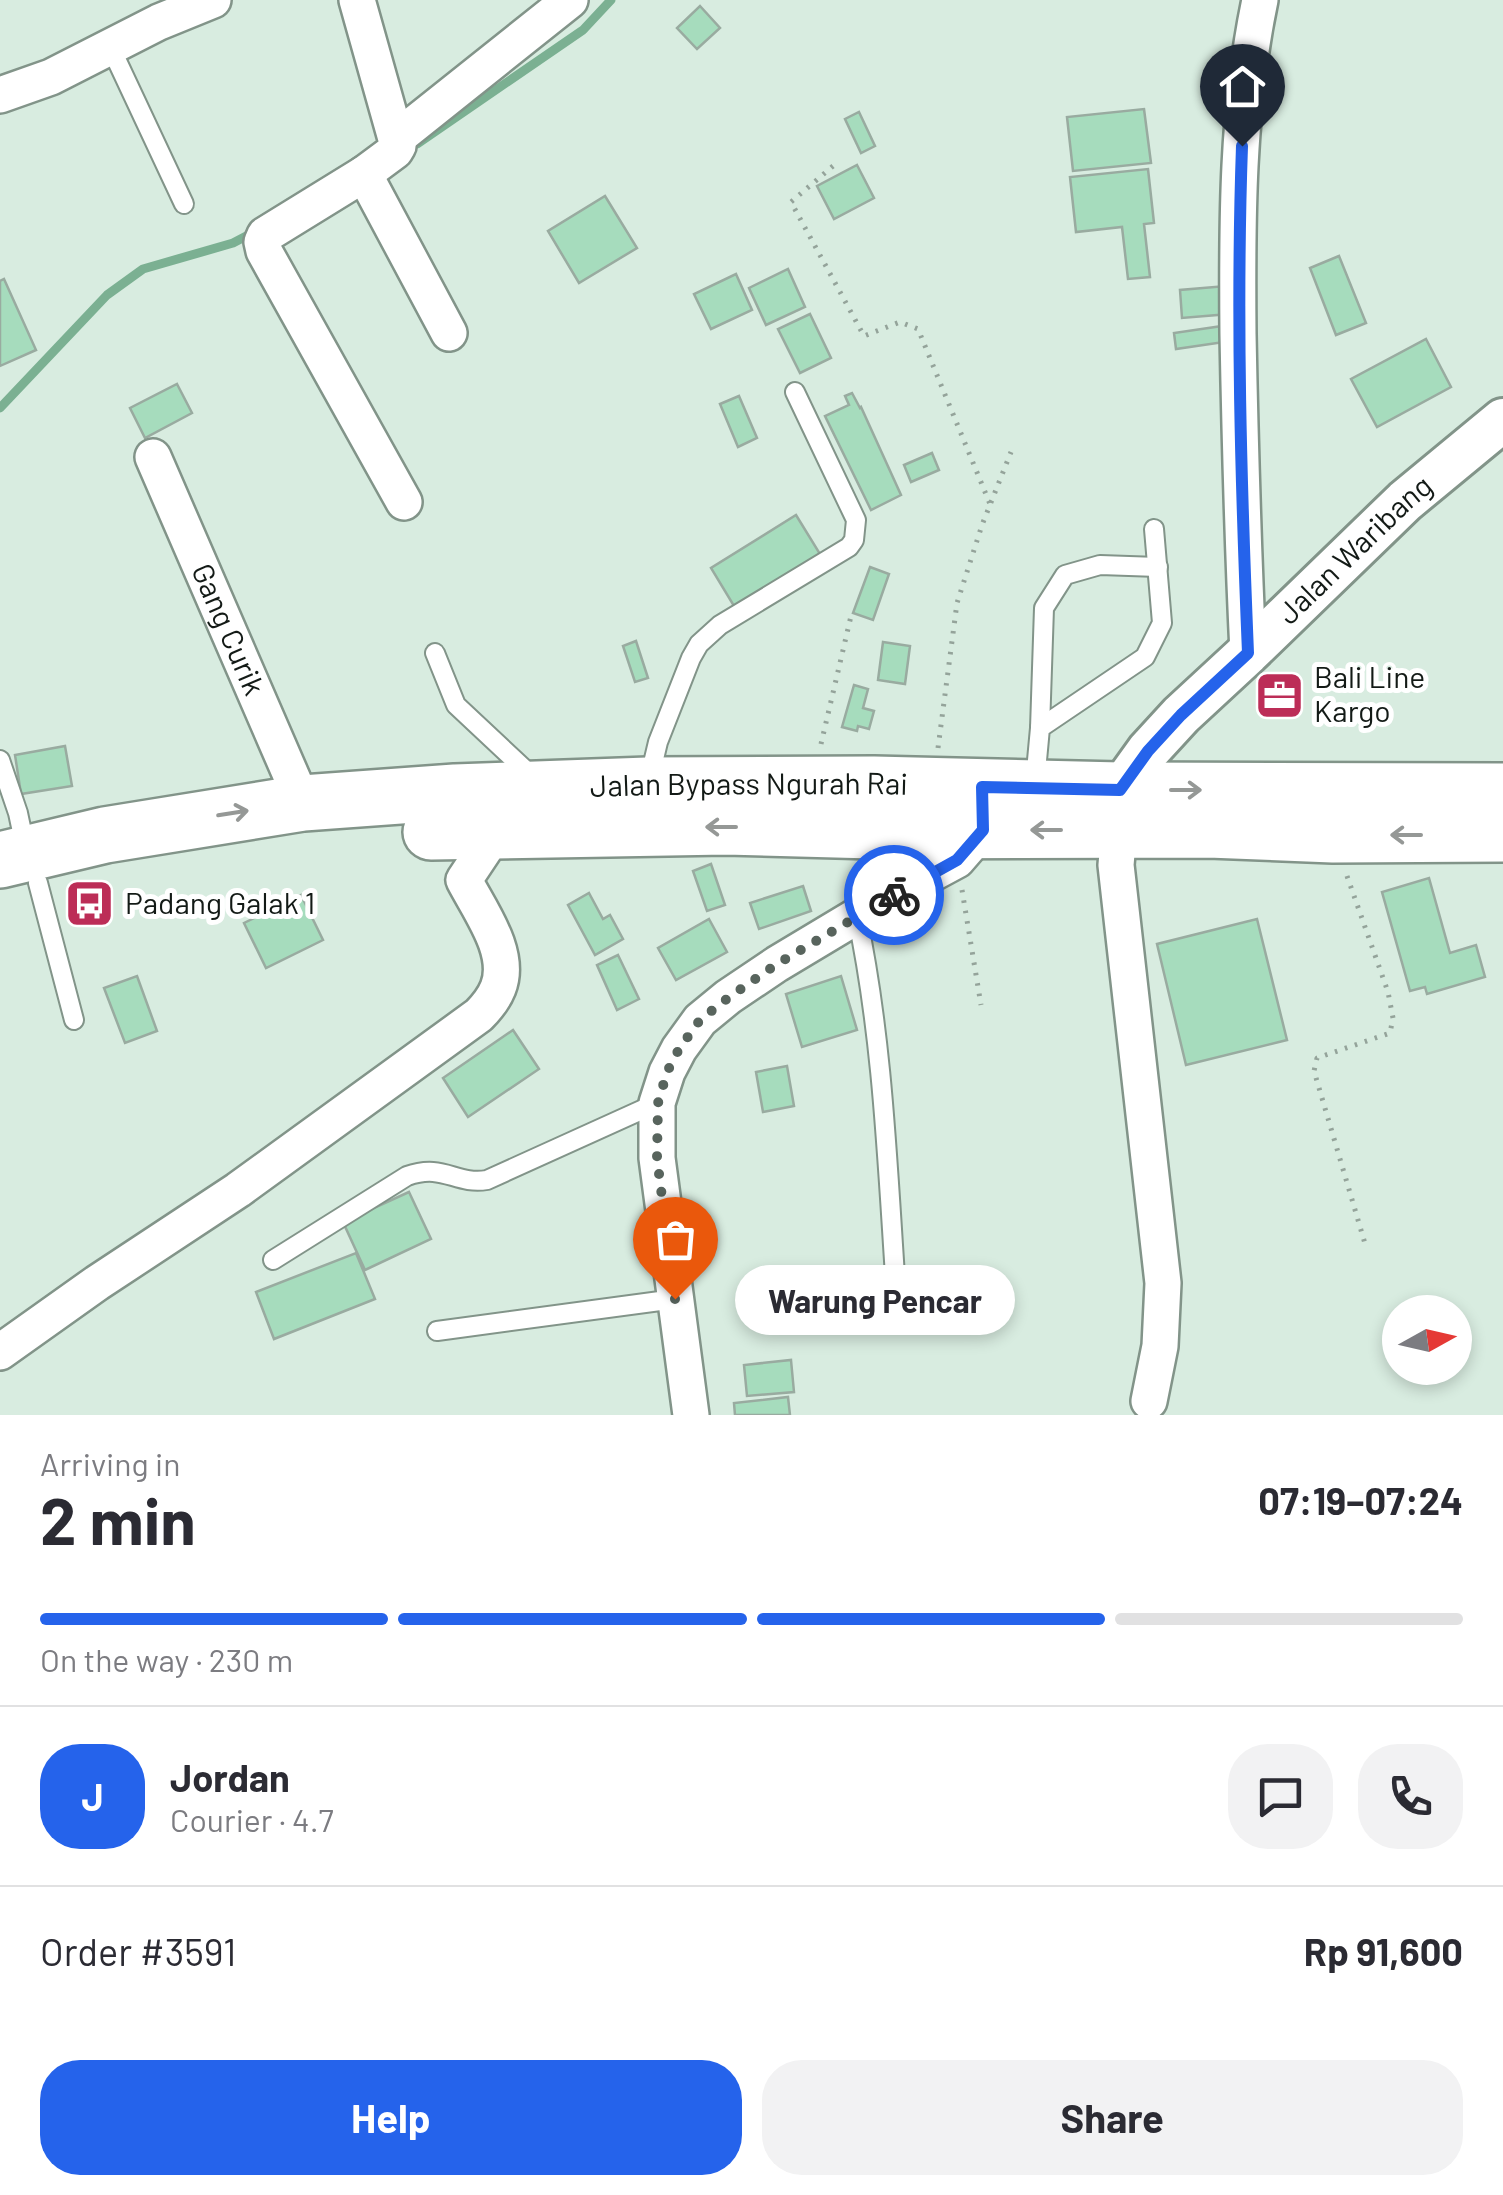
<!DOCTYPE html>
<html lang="en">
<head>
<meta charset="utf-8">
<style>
	body { margin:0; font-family:Barlow,sans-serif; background:#f2f2f3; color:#2b2b33; height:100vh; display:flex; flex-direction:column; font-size:38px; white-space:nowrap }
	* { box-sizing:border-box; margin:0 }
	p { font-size:32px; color:#7c7c81 }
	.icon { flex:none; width:55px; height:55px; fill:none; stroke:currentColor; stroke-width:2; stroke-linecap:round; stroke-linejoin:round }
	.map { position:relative; height:1415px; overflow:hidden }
	.sheet { display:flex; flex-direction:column; background:#fff; flex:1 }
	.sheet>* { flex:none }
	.needle { width:65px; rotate:82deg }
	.buttons { position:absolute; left:1382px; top:1295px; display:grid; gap:20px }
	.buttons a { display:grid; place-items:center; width:90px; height:90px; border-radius:50%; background:#fff; box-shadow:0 5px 15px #0003; font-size:50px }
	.pin { position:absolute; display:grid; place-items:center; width:85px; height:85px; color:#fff; margin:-102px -42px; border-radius:50% 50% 50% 0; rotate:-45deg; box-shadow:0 0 10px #0007 }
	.pin .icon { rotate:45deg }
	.courier { position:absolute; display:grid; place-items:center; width:100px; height:100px; margin:-50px; border:8px solid #2563eb; border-radius:50%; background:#fff; color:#222; box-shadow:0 2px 12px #0007 }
	.bubble { position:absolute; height:70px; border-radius:35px; background:#fff; box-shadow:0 5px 15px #0003; font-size:32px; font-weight:700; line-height:70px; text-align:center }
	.summary em { font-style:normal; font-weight:700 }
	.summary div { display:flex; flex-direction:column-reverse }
	.summary { display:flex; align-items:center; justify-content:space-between; height:170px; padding:0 40px }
	h1 { font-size:65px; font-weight:700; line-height:75px }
	.bar { display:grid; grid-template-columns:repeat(4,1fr); gap:15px 10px; align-content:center; height:120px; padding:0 40px }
	.bar i { height:12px; border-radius:8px; background:#e1e1e2 }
	.bar .selected { background:#2563eb }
	.bar p { grid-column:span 4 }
	.line { display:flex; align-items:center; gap:25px; padding:0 40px; border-top:2px solid #e1e1e2 }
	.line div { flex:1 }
	.round { display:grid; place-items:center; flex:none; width:105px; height:105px; border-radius:40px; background:#f2f2f3 }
	.button { display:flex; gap:20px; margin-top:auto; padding:20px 40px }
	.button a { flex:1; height:115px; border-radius:40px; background:#2563eb; color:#fff; font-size:40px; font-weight:700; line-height:115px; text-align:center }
	.button a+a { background:#f2f2f3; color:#2b2b33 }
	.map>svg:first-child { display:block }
</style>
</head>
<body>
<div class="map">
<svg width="1503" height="1415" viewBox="0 0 1503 1415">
	<rect width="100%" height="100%" fill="#d8ece0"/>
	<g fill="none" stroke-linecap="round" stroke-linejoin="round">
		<!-- stream -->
		<g stroke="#7bb092" stroke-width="9">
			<path d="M417 144 583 30 611 0"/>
			<path d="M0 408 107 295 143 269 233 243 254 232"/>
		</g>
	</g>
	<!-- building -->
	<g fill="#a6dcbd" stroke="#99aba0" stroke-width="2.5">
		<path d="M700 6 720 28 697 49 677 28Z"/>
		<path d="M1144 109 1151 163 1073 171 1067 117Z"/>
		<path d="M859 112 875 146 861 153 845 119Z"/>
		<path d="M857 165 874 198 834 219 817 186Z"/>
		<path d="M1148 169 1154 223 1144 224 1150 277 1128 279 1122 227 1076 232 1070 177Z"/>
		<path d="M605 196 637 248 579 283 548 231Z"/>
		<path d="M1339 256 1366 323 1336 335 1310 268Z"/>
		<path d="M788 269 805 307 766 325 749 288Z"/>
		<path d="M736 274 752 310 711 329 694 294Z"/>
		<path d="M4 279 36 350 0 366V281Z"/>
		<path d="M1226 286 1229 314 1182 318 1180 290Z"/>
		<path d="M810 314 831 358 800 373 778 329Z"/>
		<path d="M1229 325 1231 341 1176 349 1174 333Z"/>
		<path d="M1426 339 1451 387 1377 427 1351 379Z"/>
		<path d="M177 384 192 413 145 438 130 408Z"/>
		<path d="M852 393 860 408 861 407 901 495 871 510 825 416 849 405 845 396Z"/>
		<path d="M739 396 757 438 738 447 720 404Z"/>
		<path d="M932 453 939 470 911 482 904 465Z"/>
		<path d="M796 515 820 554 734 606 711 568Z"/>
		<path d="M870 567 889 574 873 620 853 613Z"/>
		<path d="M636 641 648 678 635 682 623 646Z"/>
		<path d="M883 642 910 646 905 684 878 680Z"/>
		<path d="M1290 674 1298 709 1267 717 1260 680Z"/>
		<path d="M854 685 868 689 863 708 874 711 869 729 858 726 857 731 842 727Z"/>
		<path d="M65 746 72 786 21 794 15 755Z"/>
		<path d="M711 864 725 905 707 911 693 871Z"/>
		<path d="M1429 878 1450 953 1476 945 1485 977 1427 994 1425 987 1410 991 1382 892Z"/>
		<path d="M803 886 811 911 759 929 750 903Z"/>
		<path d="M589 893 603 919 610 915 623 939 595 955 568 905Z"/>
		<path d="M301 895 323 940 266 968 244 923Z"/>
		<path d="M709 919 727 952 676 980 658 948Z"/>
		<path d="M1257 919 1287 1040 1186 1065 1157 944Z"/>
		<path d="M618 955 639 999 617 1010 597 965Z"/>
		<path d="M137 976 157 1031 125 1043 104 988Z"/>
		<path d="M841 976 857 1030 802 1047 786 994Z"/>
		<path d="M513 1030 539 1069 468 1117 443 1078Z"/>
		<path d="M787 1066 794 1106 763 1112 756 1072Z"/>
		<path d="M409 1192 431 1239 365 1270 343 1222Z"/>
		<path d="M356 1253 375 1299 274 1339 256 1292Z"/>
		<path d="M791 1360 794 1392 747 1396 744 1365Z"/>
		<path d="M788 1397 790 1415H735L734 1403Z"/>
	</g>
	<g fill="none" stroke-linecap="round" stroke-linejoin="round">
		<defs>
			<g id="service">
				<path d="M110 46 184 204"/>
				<path d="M435 653 456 705 535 779"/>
				<path d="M1040 728 1044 608 1065 575 1100 565 1158 567"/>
				<path d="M0 760 18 813 25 846"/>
				<path d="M649 780 658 742 691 658 699 644 720 625 849 547 854 540 856 520 795 392"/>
				<path d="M1035 782 1040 728 1145 657 1162 623 1154 529"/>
				<path d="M38 883 74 1020"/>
				<path d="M857 916C882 1035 887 1155 895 1276"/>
				<path d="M273 1260 407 1176C444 1163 455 1185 487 1180L657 1103"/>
				<path d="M437 1331 675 1299"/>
			</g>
			<g id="minor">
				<path d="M357 0 398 146 395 151 364 174 265 235 262 242 264 251 404 502"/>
				<path d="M0 95 51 77 159 22 213 0"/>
				<path d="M397 138 570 0"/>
				<path d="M364 174 449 333"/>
				<path id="s1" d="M153 457 303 803"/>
				<path d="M1248 653C1243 547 1240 440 1238 334 1237 222 1237 109 1260 0"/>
				<path d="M1119 830 1116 865 1163 1283 1160 1346 1149 1401"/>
				<path d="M0 1352 97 1283 238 1190 479 1015C487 1007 494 998 498 988 512 953 480 911 464 880L498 829"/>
				<path d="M691 1415 657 1158V1103L667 1072 679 1049 700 1020 728 997 777 964 892 895 957 860 983 830 982 822"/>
			</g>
			<g id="tertiary">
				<path id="s2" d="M1119 815 1120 790 1148 751 1181 715 1248 653 1405 501 1503 420"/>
			</g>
			<g id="trunk">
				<path d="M431 832 726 827 873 831 1209 830 1333 835 1503 834"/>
				<path id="s3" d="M0 860 105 835 303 803 455 792 648 785 874 784 1120 790 1503 791"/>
			</g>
		</defs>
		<!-- service casing -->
		<use href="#service" stroke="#829489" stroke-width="22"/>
		<!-- minor casing -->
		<use href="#minor" stroke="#829489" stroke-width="40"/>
		<!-- tertiary casing -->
		<use href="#tertiary" stroke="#829489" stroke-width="48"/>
		<!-- trunk casing -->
		<use href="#trunk" stroke="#829489" stroke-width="60"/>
		<!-- path -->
		<g stroke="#94a39a" stroke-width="5" stroke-dasharray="2.5 8" stroke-linecap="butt">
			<path d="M833 166 791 202 864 336 900 322 918 329 990 504"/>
			<path d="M821 744 851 616"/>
			<path d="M938 748 957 603 982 525 1011 452"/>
			<path d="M1347 876 1388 992 1393 1018 1390 1033 1317 1058 1314 1071 1366 1247"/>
			<path d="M962 890 981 1005"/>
		</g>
		<!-- service -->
		<use href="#service" stroke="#fff" stroke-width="18"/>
		<!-- minor -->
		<use href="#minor" stroke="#fff" stroke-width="35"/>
		<!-- tertiary -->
		<use href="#tertiary" stroke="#fff" stroke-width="42"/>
		<!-- trunk -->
		<use href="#trunk" stroke="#fff" stroke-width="55"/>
	</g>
	<!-- one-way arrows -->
	<defs><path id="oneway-shaft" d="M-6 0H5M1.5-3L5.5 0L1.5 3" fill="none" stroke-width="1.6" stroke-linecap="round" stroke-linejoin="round" transform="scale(2.5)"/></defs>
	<g stroke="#959896">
		<use href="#oneway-shaft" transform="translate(1186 790)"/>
		<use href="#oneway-shaft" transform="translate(233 813) rotate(-9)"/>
		<use href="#oneway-shaft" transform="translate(721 827) rotate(-180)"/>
		<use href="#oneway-shaft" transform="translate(1046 830) rotate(-180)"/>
		<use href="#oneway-shaft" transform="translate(1406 835) rotate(180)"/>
	</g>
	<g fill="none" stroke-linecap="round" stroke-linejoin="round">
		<!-- done -->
		<path stroke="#58645d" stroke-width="10" stroke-dasharray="0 18" d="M675 1299 657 1158 658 1103 667 1072 679 1049 700 1020 728 998 777 964 894 895"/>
		<!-- route -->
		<path stroke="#2563eb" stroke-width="12" d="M894 895 957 860 983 830 982 787 1120 790 1148 751 1181 715 1248 653C1241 484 1236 316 1242 146"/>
	</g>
	<!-- icons -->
	<defs>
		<symbol id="office-square" viewBox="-11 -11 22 22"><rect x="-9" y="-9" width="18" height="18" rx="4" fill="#bc2d57" stroke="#fff"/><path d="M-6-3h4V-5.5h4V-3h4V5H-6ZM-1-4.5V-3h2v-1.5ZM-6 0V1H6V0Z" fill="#fff"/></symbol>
		<symbol id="bus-square" viewBox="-11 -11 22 22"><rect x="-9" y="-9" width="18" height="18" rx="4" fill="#bc2d57" stroke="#fff"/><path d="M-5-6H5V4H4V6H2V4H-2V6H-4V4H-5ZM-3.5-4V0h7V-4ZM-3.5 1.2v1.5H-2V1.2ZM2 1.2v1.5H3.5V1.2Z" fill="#fff"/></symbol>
	</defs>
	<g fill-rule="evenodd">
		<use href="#office-square" x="1252" y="668" width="55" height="55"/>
		<use href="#bus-square" x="62" y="876" width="55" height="55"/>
	</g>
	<g text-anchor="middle" stroke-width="10" stroke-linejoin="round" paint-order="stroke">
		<!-- street labels -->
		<g font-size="30" fill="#131a16" stroke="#fff">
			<text dy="10" stroke="none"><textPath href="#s2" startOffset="362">Jalan Waribang</textPath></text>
			<text dy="10" stroke="none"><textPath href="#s1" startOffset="188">Gang Curik</textPath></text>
			<text dy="10" stroke="none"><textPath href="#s3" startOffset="755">Jalan Bypass Ngurah Rai</textPath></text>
		</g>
		<!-- poi labels -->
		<g font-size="30" fill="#131a16" stroke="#fff" text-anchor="start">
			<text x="1314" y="688">Bali Line<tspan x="1314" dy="34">Kargo</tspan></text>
			<text x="125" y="914">Padang Galak 1</text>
		</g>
	</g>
</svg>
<div class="buttons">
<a><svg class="needle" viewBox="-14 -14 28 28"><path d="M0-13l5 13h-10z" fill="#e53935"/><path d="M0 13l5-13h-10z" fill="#7c7c81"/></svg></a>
</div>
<div class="pin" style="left:675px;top:1299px;background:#ea580c"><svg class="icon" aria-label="bag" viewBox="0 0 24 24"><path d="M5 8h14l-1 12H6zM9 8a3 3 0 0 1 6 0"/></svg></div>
<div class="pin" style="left:1242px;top:146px;background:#1f2937"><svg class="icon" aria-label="home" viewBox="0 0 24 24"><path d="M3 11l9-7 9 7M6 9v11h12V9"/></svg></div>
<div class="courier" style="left:894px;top:895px"><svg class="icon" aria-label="bike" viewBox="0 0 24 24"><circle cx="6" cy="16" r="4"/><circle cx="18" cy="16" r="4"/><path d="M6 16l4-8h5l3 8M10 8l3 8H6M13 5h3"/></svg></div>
<div class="bubble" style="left:735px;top:1265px;width:280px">Warung Pencar</div>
</div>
<section class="sheet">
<div class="summary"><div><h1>2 min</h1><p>Arriving in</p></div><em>07:19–07:24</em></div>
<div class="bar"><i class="selected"></i><i class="selected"></i><i class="selected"></i><i></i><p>On the way · 230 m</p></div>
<div class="line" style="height:180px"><b class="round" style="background:#2563eb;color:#fff">J</b><div><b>Jordan</b><p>Courier · 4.7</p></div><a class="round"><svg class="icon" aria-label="chat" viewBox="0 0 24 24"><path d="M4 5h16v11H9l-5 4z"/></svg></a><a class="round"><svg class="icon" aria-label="phone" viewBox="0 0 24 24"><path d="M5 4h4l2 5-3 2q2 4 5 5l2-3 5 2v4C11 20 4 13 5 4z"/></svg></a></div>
<div class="line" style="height:130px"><div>Order #3591</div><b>Rp 91,600</b></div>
<div class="button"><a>Help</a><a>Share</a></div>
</section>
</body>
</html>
